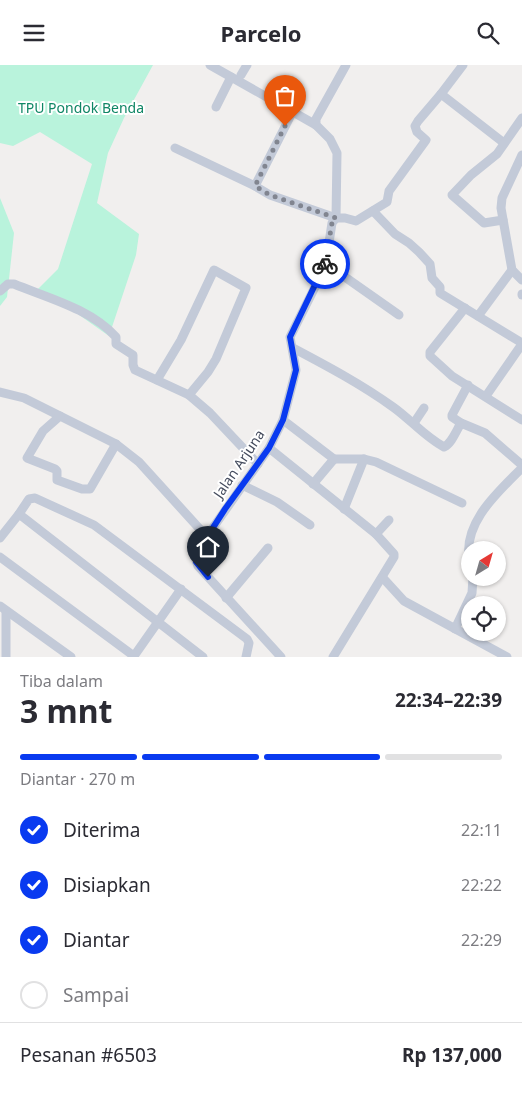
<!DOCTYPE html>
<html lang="id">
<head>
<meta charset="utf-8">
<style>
	body { margin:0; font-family:"Noto Sans",sans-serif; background:#f7f7f7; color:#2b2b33; height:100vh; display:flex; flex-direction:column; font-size:19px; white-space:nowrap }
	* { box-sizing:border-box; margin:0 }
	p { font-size:16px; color:#7c7c81 }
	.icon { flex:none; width:28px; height:28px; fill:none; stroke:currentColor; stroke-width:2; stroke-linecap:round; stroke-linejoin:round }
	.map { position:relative; height:592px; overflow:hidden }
	.side { display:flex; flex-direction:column; background:#fff; flex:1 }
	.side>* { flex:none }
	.needle { width:32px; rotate:37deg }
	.tools { position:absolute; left:461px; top:476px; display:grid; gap:10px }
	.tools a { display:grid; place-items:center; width:45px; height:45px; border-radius:50%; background:#fff; box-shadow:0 1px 4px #0004; font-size:25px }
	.pin { position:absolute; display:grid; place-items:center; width:42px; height:42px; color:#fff; margin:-51px -21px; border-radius:50% 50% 50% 0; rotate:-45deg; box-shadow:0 0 5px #0007 }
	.pin .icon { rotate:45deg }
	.courier { position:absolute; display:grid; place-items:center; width:50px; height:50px; margin:-25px; border:4px solid #093af0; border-radius:50%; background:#fff; color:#222; box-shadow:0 1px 6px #0007 }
	.overview em { font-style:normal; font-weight:700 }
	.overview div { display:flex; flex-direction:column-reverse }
	.overview { display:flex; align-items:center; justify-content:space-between; height:85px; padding:0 20px }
	h1 { font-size:32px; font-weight:700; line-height:38px }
	.bar { display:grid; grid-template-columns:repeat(4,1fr); gap:8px 5px; align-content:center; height:60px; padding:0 20px }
	.bar i { height:6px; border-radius:4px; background:#e1e1e2 }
	.bar .current { background:#093af0 }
	.bar p { grid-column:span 4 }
	.line { display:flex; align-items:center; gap:12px; padding:0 20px; border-top:1px solid #e1e1e2 }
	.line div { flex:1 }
	ol { padding:0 20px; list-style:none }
	li { display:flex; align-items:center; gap:15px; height:55px }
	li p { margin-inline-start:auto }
	li .icon { padding:5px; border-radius:50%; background:#093af0; color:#fff; stroke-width:4 }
	li:last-child { color:#7c7c81 }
	li i { width:28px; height:28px; border:2px solid #e1e1e2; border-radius:50% }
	header { display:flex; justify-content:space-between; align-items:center; height:65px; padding:0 20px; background:#fff; font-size:22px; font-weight:700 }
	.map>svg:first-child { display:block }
</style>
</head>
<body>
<header><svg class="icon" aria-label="menu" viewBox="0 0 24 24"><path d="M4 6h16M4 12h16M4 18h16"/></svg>Parcelo<svg class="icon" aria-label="search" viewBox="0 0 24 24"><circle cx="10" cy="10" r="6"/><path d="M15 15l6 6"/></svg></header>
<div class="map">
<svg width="522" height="592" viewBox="0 0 522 592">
	<rect width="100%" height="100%" fill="#f1efee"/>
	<!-- green -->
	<g fill="#b9f3dc">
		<path d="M0 0H153L124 53 108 88 97 138 139 169 136 190 109 271 75 247 33 229 58 204 92 99 40 67 13 81 0 78Z"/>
		<path d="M0 133 14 168 7 232 0 241Z"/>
	</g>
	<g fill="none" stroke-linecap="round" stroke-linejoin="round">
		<!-- minor -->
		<g stroke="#c3cad8" stroke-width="9">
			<path d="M210 0 316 60"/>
			<path d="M241 10 247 0"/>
			<path d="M441 29 504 78"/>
			<path d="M216 42 231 12"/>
			<path d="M175 83 255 121 270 130 336 153H345L356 156 387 137 389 126 426 75 417 67 415 61 418 56 441 29 463 0"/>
			<path d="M522 90 502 133 501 143 512 205 522 215"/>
			<path d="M255 121 293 46"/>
			<path d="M373 146 395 169 409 178 419 187 430 199 432 213 440 222V228L522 278"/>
			<path d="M503 155 484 158 452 130 471 110 497 89 522 53"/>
			<path d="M325 198 399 250"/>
			<path d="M0 226 8 219H14C48 233 91 244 116 272V279L133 290V300L135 305 189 330 210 348 258 399"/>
			<path d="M522 229V230"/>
			<path d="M465 243 430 287V291L452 311 522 355"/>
			<path d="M478 251 512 205"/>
			<path d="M293 283C327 301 361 319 393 342 410 354 425 372 444 382 452 378 456 366 461 358"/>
			<path d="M157 315 181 275 214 205 246 223 216 294 208 307 189 330"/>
			<path d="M468 320 452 350V352L461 358 485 368 522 400"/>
			<path d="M0 327 24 333 116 379 139 397 207 472"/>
			<path d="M486 331 522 279"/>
			<path d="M60 351 43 366 27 393 55 404 57 406V415L82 424H90L116 379"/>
			<path d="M283 355 334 394 313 419"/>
			<path d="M414 358 424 343"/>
			<path d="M269 383 376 469 394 489V492L333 592"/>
			<path d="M334 394H364L376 397 462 438"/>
			<path d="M242 420 277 437 310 460"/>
			<path d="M344 444 364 394"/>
			<path d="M376 469 389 455"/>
			<path d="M0 473 19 449"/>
			<path d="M0 492 134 591 181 524"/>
			<path d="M470 497C461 459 498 427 522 403"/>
			<path d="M383 513 404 536 507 592"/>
			<path d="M226 533 268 483"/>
			<path d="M0 541 71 592"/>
			<path d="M455 564 472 528 473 512"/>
			<path d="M6 592V546"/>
			<path d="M203 592 19 449 29 434 35 433 94 460 247 574 249 578 246 592"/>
			<path d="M281 592 198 501 195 492 198 484 269 383 283 355 296 305 290 272 323 206 327 191 332 158 336 153 337 88 330 74 316 60V54L346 0"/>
		</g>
	</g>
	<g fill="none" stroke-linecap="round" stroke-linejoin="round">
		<!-- done -->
		<path stroke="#818590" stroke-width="5" stroke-dasharray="0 9" d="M285 61 255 121 270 130 336 153 332 158 325 199"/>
		<!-- route -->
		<path stroke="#093af0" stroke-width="6" d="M208 512 196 497V489L225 444 269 383 283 355 296 305 290 272 325 199"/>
	</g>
	<g text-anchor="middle" stroke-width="4" stroke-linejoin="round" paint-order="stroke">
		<!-- park labels -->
		<g font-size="14" fill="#0f8665" stroke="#fff">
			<text x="81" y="48">TPU Pondok Benda</text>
		</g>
		<!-- street labels -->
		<g font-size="14" fill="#454c5e" stroke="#fff">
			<text transform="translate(239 399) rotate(-56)" y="5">Jalan Arjuna</text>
		</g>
	</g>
</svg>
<div class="tools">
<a><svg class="needle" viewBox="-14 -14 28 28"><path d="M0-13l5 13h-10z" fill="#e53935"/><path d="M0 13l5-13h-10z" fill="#7c7c81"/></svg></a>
<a><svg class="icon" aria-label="locate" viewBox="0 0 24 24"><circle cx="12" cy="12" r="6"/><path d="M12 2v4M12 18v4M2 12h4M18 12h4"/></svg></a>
</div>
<div class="pin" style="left:285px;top:61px;background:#ea580c"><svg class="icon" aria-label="bag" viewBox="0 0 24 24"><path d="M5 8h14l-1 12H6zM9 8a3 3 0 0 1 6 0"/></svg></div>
<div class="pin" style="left:208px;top:512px;background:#1f2937"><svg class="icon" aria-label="home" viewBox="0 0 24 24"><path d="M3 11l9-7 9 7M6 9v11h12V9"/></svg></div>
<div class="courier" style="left:325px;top:199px"><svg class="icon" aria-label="bike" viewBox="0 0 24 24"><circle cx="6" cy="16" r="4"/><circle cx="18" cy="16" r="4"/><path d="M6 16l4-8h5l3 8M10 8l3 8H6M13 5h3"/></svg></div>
</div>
<section class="side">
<div class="overview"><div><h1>3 mnt</h1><p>Tiba dalam</p></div><em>22:34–22:39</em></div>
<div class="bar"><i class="current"></i><i class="current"></i><i class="current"></i><i></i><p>Diantar · 270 m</p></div>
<ol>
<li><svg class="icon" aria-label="check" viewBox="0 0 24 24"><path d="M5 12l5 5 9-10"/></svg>Diterima<p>22:11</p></li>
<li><svg class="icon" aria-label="check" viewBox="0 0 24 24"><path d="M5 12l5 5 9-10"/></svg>Disiapkan<p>22:22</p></li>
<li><svg class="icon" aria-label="check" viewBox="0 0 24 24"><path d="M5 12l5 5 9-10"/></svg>Diantar<p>22:29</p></li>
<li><i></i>Sampai</li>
</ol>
<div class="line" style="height:65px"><div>Pesanan #6503</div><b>Rp 137,000</b></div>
</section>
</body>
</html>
